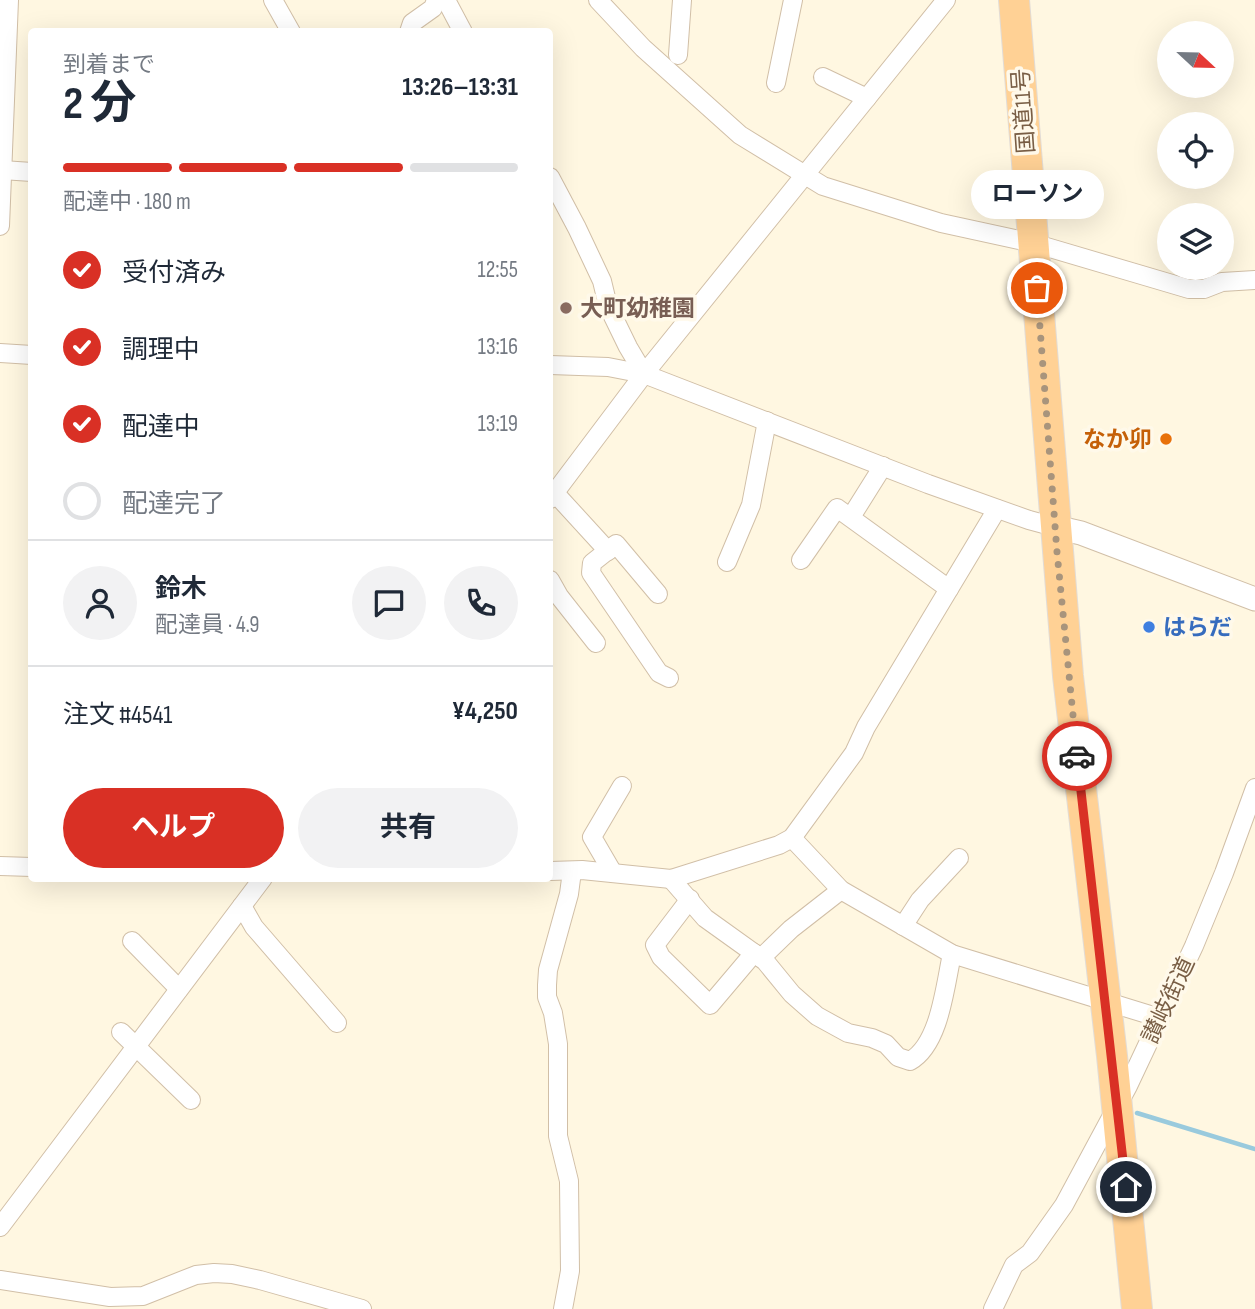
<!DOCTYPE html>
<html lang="ja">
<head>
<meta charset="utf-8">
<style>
	body { margin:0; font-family:"Sofia Sans Condensed","Noto Sans JP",sans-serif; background:#f2f2f3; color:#1f2937; height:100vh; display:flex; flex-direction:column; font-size:26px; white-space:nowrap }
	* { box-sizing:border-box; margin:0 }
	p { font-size:23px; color:#747a83 }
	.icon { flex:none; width:38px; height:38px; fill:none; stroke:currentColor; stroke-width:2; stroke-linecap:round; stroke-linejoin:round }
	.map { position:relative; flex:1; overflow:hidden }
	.drawer { position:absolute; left:28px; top:28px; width:525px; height:854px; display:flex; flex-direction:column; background:#fff; border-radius:7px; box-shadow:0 7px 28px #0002 }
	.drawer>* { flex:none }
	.needle { width:46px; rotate:112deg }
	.controls { position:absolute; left:1157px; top:21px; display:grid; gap:14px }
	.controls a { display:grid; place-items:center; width:77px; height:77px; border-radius:50%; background:#fff; box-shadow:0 7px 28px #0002; font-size:35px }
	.pin { position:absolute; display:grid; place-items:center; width:60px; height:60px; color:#fff; margin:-30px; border:4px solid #fff; border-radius:50%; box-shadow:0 2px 7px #0007 }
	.courier { position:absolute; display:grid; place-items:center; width:70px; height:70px; margin:-35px; border:5px solid #d93025; border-radius:50%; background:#fff; color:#222; box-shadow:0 2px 9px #0007 }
	.bubble { position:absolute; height:49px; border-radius:24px; background:#fff; box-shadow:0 7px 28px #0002; font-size:23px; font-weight:700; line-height:49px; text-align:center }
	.head em { font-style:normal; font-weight:700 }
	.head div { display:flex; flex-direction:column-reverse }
	.head { display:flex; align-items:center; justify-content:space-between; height:119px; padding:0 35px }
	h1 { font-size:46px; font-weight:700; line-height:52px }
	.bar { display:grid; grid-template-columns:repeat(4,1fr); gap:10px 7px; align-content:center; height:84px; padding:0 35px }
	.bar i { height:9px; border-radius:5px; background:#e0e1e3 }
	.bar .selected { background:#d93025 }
	.bar p { grid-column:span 4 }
	.line { display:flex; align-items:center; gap:18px; padding:0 35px; border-top:2px solid #e0e1e3 }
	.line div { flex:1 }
	.round { display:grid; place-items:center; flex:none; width:74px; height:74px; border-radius:37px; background:#f2f2f3 }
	ol { padding:0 35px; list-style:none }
	li { display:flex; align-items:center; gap:21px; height:77px }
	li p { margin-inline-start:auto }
	li .icon { padding:7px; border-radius:50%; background:#d93025; color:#fff; stroke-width:4 }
	li:last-child { color:#747a83 }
	li i { width:38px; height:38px; border:4px solid #e0e1e3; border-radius:50% }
	.action { display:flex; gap:14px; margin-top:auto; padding:14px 35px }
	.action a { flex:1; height:80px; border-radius:42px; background:#d93025; color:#fff; font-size:28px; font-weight:700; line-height:80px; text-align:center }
	.action a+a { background:#f2f2f3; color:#1f2937 }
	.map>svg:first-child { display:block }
</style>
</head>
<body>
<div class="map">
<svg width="1255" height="1309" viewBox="0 0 1255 1309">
	<rect width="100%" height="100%" fill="#fff7e1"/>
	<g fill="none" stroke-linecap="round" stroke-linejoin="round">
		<!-- stream -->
		<path stroke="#99cadd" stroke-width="4.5" d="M1137 1113 1255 1149"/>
		<defs>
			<g id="minor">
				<path d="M273 0 291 32"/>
				<path d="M446 0 463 32"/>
				<path d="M598 0 643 48 740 135 823 186 941 223 1033 243 1189 289H1204L1222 282 1255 280"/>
				<path d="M409 32 412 23 433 8 436 0"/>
				<path d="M678 55 682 0"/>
				<path d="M823 77 867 98"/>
				<path d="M776 83 793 0"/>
				<path d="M2 170 32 172"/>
				<path d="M550 177 577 228 602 281 608 306 628 347 644 374"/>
				<path d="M0 226 9 0"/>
				<path d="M0 353 32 355"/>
				<path d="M550 365 608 367 644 374 928 484 1029 520 1055 527"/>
				<path d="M554 492 608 551"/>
				<path d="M550 499 644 374 946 0"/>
				<path d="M851 517 883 466"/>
				<path d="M801 560 837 508 949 589"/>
				<path d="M727 562 751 505 767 421"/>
				<path d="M550 580 559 596 596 643"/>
				<path d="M658 594 616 544 592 563 591 573 659 673 669 678"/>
				<path d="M792 838 841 890 952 954 1160 1018"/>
				<path d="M0 866 32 867"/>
				<path d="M550 871 582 870 671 879 779 845 792 838 854 753 866 727 997 509"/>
				<path d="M613 873 592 837 622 786"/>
				<path d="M671 879 705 918 765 961 792 994 817 1016 848 1033 872 1038 886 1044 898 1057 910 1061C940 1044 945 986 952 954"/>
				<path d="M690 899 655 945 661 957 710 1005 754 953"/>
				<path d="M242 906 254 927 337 1023"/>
				<path d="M903 926 920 900 959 858"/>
				<path d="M132 941 179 989"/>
				<path d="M761 958 791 929 841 890"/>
				<path d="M121 1032 191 1100"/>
				<path d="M0 1227 263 878"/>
				<path d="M0 1280 110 1297 143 1296 196 1275 214 1273 232 1274 260 1280 362 1309"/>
				<path d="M563 1309 570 1271 569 1181 558 1136V1044L553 1013 547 997V985L548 970 569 894 572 871"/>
				<path d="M993 1309 1014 1265 1030 1253 1064 1205 1128 1086 1194 946 1224 873 1255 788"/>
			</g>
			<path id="tertiary" d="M1055 527 1081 533 1255 599"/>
			<path id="trunk" d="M1014 0 1068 676 1112 1056 1137 1309"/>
		</defs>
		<!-- minor casing -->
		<use href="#minor" stroke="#d1bfa7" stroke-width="20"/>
		<!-- tertiary casing -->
		<use href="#tertiary" stroke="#d1bfa7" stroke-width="25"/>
		<!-- trunk casing -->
		<use href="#trunk" stroke="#e2dcd6" stroke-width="32"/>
		<!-- minor -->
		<use href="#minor" stroke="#fff" stroke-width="18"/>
		<!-- tertiary -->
		<use href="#tertiary" stroke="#fff" stroke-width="23"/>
		<!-- trunk -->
		<use href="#trunk" stroke="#ffd195" stroke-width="30"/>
	</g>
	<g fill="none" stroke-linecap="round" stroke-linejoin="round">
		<!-- done -->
		<path stroke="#a8947c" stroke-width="7" stroke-dasharray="0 12.6" d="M1037 288 1057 552 1077 756"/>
		<!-- route -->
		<path stroke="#d93025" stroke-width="9" d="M1077 756 1126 1187"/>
	</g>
	<!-- markers -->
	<circle fill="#8d6e63" stroke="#fff9ea" stroke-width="2.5" cx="566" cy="308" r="7"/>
	<circle fill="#e8710a" stroke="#fff9ea" stroke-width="2.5" cx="1166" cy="439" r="7"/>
	<circle fill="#3f7fe0" stroke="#fff9ea" stroke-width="2.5" cx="1149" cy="627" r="7"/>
	<g text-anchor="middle" stroke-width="7" stroke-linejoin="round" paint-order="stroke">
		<!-- street labels -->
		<g font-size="23" fill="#795e45" stroke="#fff9ea">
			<text transform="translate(1023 111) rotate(-94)" y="8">国道11号</text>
			<text transform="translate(1168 1000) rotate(-65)" y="8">讃岐街道</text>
		</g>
		<!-- education labels -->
		<g font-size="23" font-weight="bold" fill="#785e54" stroke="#fff9ea" text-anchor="start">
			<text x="580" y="316">大町幼稚園</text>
		</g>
		<!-- food labels -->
		<g font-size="23" font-weight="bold" fill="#c56008" stroke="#fff9ea" text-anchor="end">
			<text x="1152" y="447">なか卯</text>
		</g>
		<!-- shop labels -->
		<g font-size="23" font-weight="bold" fill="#366cbe" stroke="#fff9ea" text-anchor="start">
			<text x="1163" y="635">はらだ</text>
		</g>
	</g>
</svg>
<div class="controls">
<a><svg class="needle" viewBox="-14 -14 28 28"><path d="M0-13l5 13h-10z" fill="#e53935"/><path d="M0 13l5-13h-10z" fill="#747a83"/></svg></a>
<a><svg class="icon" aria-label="locate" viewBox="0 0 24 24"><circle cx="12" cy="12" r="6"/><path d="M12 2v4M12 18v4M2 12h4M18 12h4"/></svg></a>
<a><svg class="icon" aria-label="layers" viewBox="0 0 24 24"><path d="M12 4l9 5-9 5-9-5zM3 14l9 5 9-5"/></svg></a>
</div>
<div class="pin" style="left:1037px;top:288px;background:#ea580c"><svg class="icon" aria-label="bag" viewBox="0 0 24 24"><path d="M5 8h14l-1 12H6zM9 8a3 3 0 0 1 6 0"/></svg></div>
<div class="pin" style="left:1126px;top:1187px;background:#1f2937"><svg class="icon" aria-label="home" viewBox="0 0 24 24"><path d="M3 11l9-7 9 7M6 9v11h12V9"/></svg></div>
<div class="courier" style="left:1077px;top:756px"><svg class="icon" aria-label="car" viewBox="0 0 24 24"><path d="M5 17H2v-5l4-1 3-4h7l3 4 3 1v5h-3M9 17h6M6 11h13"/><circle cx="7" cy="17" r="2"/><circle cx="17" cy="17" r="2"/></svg></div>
<div class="bubble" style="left:971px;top:170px;width:133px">ローソン</div>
<section class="drawer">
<div class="head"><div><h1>2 分</h1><p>到着まで</p></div><em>13:26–13:31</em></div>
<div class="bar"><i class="selected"></i><i class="selected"></i><i class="selected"></i><i></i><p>配達中 · 180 m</p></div>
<ol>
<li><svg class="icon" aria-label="check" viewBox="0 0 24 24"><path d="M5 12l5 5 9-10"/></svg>受付済み<p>12:55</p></li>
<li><svg class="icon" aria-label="check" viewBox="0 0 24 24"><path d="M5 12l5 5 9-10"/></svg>調理中<p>13:16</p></li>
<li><svg class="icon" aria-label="check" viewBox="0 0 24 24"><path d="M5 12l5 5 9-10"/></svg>配達中<p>13:19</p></li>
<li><i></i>配達完了</li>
</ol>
<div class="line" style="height:126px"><a class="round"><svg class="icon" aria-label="person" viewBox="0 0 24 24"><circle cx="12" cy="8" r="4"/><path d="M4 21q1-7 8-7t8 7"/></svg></a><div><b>鈴木</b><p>配達員 · 4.9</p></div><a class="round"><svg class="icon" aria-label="chat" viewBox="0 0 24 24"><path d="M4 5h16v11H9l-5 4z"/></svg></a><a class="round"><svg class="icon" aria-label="phone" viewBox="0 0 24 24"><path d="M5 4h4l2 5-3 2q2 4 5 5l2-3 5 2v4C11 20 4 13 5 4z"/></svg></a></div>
<div class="line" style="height:91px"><div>注文 #4541</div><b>¥4,250</b></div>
<div class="action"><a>ヘルプ</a><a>共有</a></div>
</section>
</div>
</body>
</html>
